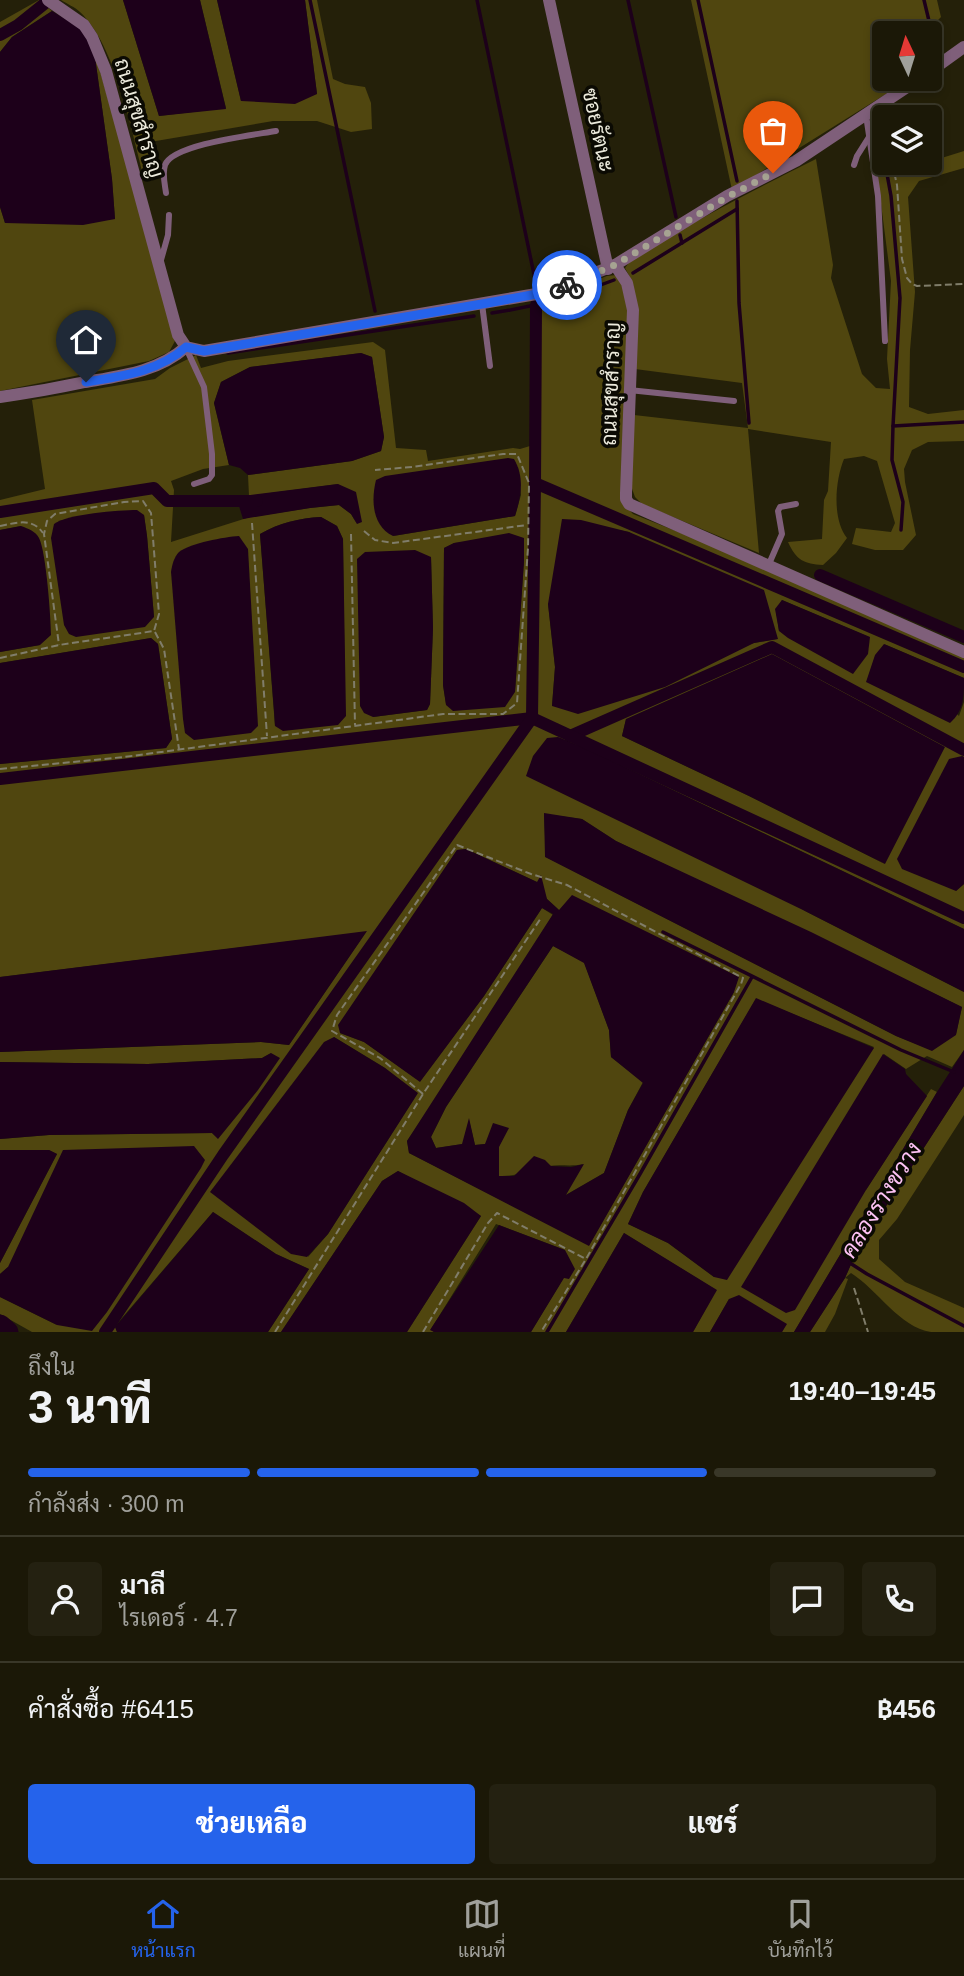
<!DOCTYPE html>
<html lang="th">
<head>
<meta charset="utf-8">
<style>
	body { margin:0; font-family:Helvetica,Sarabun,sans-serif; background:#242111; color:#f1f3f6; height:100vh; display:flex; flex-direction:column; font-size:26px; white-space:nowrap }
	* { box-sizing:border-box; margin:0 }
	p { font-size:23px; color:#a0a09b }
	.icon { flex:none; width:38px; height:38px; fill:none; stroke:currentColor; stroke-width:2; stroke-linecap:round; stroke-linejoin:round }
	.map { position:relative; height:1332px; overflow:hidden }
	.drawer { display:flex; flex-direction:column; background:#1b1807; flex:1 }
	.drawer>* { flex:none }
	.needle { width:46px; rotate:356deg }
	.controls { position:absolute; left:872px; top:21px; display:grid; gap:14px }
	.controls a { display:grid; place-items:center; width:70px; height:70px; border-radius:7px; background:#1b1807; box-shadow:0 4px 10px #0003,0 0 0 2px #393728; font-size:35px }
	.pin { position:absolute; display:grid; place-items:center; width:60px; height:60px; color:#fff; margin:-72px -30px; border-radius:50% 50% 50% 0; rotate:-45deg; box-shadow:0 0 7px #0007 }
	.pin .icon { rotate:45deg }
	.courier { position:absolute; display:grid; place-items:center; width:70px; height:70px; margin:-35px; border:5px solid #2563eb; border-radius:50%; background:#fff; color:#222; box-shadow:0 2px 9px #0007 }
	.headline em { font-style:normal; font-weight:800 }
	.headline div { display:flex; flex-direction:column-reverse }
	.headline { display:flex; align-items:center; justify-content:space-between; height:119px; padding:0 28px }
	h1 { font-size:46px; font-weight:800; line-height:52px }
	.bar { display:grid; grid-template-columns:repeat(4,1fr); gap:10px 7px; align-content:center; height:84px; padding:0 28px }
	.bar i { height:9px; border-radius:5px; background:#393728 }
	.bar .active { background:#2563eb }
	.bar p { grid-column:span 4 }
	.line { display:flex; align-items:center; gap:18px; padding:0 28px; border-top:2px solid #393728 }
	.line div { flex:1 }
	.round { display:grid; place-items:center; flex:none; width:74px; height:74px; border-radius:7px; background:#242111 }
	.action { display:flex; gap:14px; margin-top:auto; padding:14px 28px }
	.action a { flex:1; height:80px; border-radius:7px; background:#2563eb; color:#fff; font-size:28px; font-weight:800; line-height:80px; text-align:center }
	.action a+a { background:#242111; color:#f1f3f6 }
	.tab-bar { display:flex; justify-content:space-around; align-items:center; height:98px; border-top:2px solid #393728; background:#1b1807; font-size:19px; color:#a0a09b }
	.tab-bar a { display:grid; justify-items:center; gap:4px }
	.tab-bar .active { color:#2563eb }
	.map>svg:first-child { display:block }
</style>
</head>
<body>
<div class="map">
<svg width="964" height="1332" viewBox="0 0 964 1332">
	<rect width="100%" height="100%" fill="#242009"/>
	<!-- green -->
	<g fill="#50460f" fill-rule="evenodd">
		<path d="M39 0 52 11 12 37 0 52V22Z"/>
		<path d="M61 0H123L159 116 226 108 200 0H217L241 101 317 94 305 0H317L333 79 345 84 365 87 371 103 372 129 351 132 317 121H273L150 142 154 176 144 178C131 130 116 46 80 12 75 7 67 4 61 0Z"/>
		<path d="M691 0H937L941 17 934 24 943 54 929 65V33H884V79H910L732 190Z"/>
		<path d="M94 50 144 225 175 341 169 352 149 361 0 391V207L5 223 115 219 112 179Z"/>
		<path d="M892 104V117H884V163H911L916 166 964 151V168L919 181 908 197 915 292 910 350 909 407 928 414 964 410V441L928 442 912 450 904 469 905 482 916 535 903 550H875L852 544 856 528 891 532 895 523 877 461 864 456 844 459C835 481 832 519 847 538L836 553 823 565C804 564 796 560 788 542L822 539 824 500 828 491 831 442 748 429 759 553 642 504 635 497 631 486 634 415 748 428 742 383 635 369 633 283 625 268C634 254 655 246 669 237 717 209 766 184 816 159L833 265 831 278 862 374 876 388 890 389 887 359 891 281 870 119Z"/>
		<path d="M616 275 623 286 629 312 622 502 633 514 744 558 964 657V678L884 644 959 716 964 702V757L962 756 956 891 964 884V929L589 750 558 737 805 911 964 992V1050L952 1067 927 1056 906 1069 884 1054 866 1190 931 1089 937 1092 794 1332H782L786 1324 729 1299 710 1332H693L716 1290 624 1233 566 1332H531L564 1277 565 1250 496 1224 431 1329 434 1332H407L481 1216 398 1171 382 1181 281 1332H268L309 1269 276 1254 213 1212 115 1326 117 1332H32L0 1314V1297L57 1325 8 1267 0 1274V1263L57 1154 49 1150H0V1139L49 1135 212 1133 218 1138 271 1053 262 1058 148 1064 0 1062V1052L261 1042 289 1045 366 932 0 977V764L166 748 172 739 158 644 151 638 0 663V652L40 645 21 526 0 530V516L154 493 153 485 0 508V500L45 489 32 400 155 379 170 368 196 355 201 368 228 361 373 342 385 350 396 448 426 450 428 461 513 448 520 449 530 446 531 434 533 300 576 288 607 276ZM361 353 372 357 384 437 381 451 352 461 248 475 249 496 338 484 357 524 351 514 339 505 310 508 250 517 171 542 174 490 171 481 203 469 229 465 214 403 221 382 250 367ZM518 467 521 495 515 516 393 536ZM118 511 144 515 147 536 154 617 58 521ZM321 517 337 526 343 539 345 716 275 726 260 534C279 523 300 518 321 517ZM618 530 629 532 777 639 754 643 552 706 555 667 548 604ZM524 538V561L515 692 446 704 443 685 444 548 454 543ZM431 557 433 628 430 704 427 710 373 717ZM782 600 869 637 779 631 776 610ZM626 719 885 864 749 796 622 736ZM544 814 582 819 616 841 962 1007 956 1034 932 1050 896 1036 546 857ZM466 849 537 882 547 899 559 910 734 992 589 1245 409 1153 407 1141 454 1072 553 915 542 908 484 996 420 1081 364 1042 340 1033 457 850ZM756 999 874 1047 714 1277 668 1243 628 1224 643 1192ZM334 1037 385 1068 417 1094 328 1234 308 1257Z"/>
		<path d="M553 946 584 962 609 1030 611 1057 643 1082 628 1110 604 1173 564 1196 583 1164C571 1167 561 1164 549 1166 531 1169 518 1177 499 1176V1146L508 1128 485 1144 475 1145 469 1120 463 1144 436 1148 431 1137 446 1107Z"/>
		<path d="M964 1086V1115L897 1219 879 1240V1259L905 1282 964 1308V1332C953 1332 941 1332 931 1332 899 1327 878 1290 851 1273L845 1278 848 1279 835 1314 825 1332H810L845 1278 857 1251Z"/>
	</g>
	<!-- water -->
	<g fill="#1d001a" fill-rule="evenodd">
		<path d="M123 0H200L226 109 159 116Z"/>
		<path d="M217 0H305L317 94 295 104 241 101Z"/>
		<path d="M52 11 82 29 94 50 112 179 115 219 83 225 5 223 0 207V52L12 37Z"/>
		<path d="M361 353 372 357 384 437 381 451 352 461 248 475 240 468 229 465 214 403 221 382 250 367Z"/>
		<path d="M508 458 514 459C525 478 521 497 515 516L393 536C372 526 371 500 376 480L385 476Z"/>
		<path d="M338 484 356 492 362 522 357 524 351 514 339 505 310 508 243 519 239 506 243 496Z"/>
		<path d="M137 510 144 515 147 536 154 617 145 627 76 637 69 634 64 625 51 538 54 524C67 514 119 510 137 510Z"/>
		<path d="M321 517 337 526 343 539 346 716 338 725 283 731 275 726 274 711 260 534C279 523 300 518 321 517Z"/>
		<path d="M562 519 581 520 629 532 764 590 778 639 754 643 665 687 578 714 552 706 555 667 548 604Z"/>
		<path d="M21 526C29 529 35 531 39 538 46 551 51 618 51 635L40 645 0 652V530Z"/>
		<path d="M509 533 524 538V561L515 692 505 707 453 711 446 705 443 685 444 548 454 543Z"/>
		<path d="M239 536 248 549 258 726 251 733 194 740 185 733 183 719 171 572C172 565 174 557 179 552 191 543 224 537 239 536Z"/>
		<path d="M415 550 431 557 433 628 430 704 427 710 373 717 364 713 360 706 357 559 365 552Z"/>
		<path d="M782 600 870 637 868 654 853 674 788 638 779 631 775 609Z"/>
		<path d="M151 638 158 644 172 739 166 748 0 764V663Z"/>
		<path d="M884 644 964 678C964 698 964 710 950 723L866 682 875 655Z"/>
		<path d="M772 654 945 747 885 864 749 796 622 736 626 719Z"/>
		<path d="M558 737 589 750 964 929V992L805 911 526 776 533 756 547 738Z"/>
		<path d="M962 756 964 757V884L956 891 902 869 897 859 949 759Z"/>
		<path d="M544 813 582 819 616 841 811 932 962 1007 956 1035 932 1051 896 1036 545 857Z"/>
		<path d="M466 849 537 882 541 875 547 899 559 910 572 895 739 977 734 992 589 1246 409 1153 407 1141 553 914 542 908 484 996 420 1082 364 1042 340 1033 338 1025 457 850ZM553 946 584 963 609 1030 611 1057 643 1083 628 1110 604 1173 566 1195 584 1164 571 1167 551 1166 545 1160 534 1156 514 1176H499V1147L509 1128 493 1123 485 1144 475 1145 469 1118 462 1144 436 1148 431 1137 446 1107Z"/>
		<path d="M367 931 289 1045 261 1042 0 1052V977Z"/>
		<path d="M756 998 874 1048 727 1280 714 1277 668 1243 628 1224 643 1192Z"/>
		<path d="M334 1037 385 1068 418 1093 328 1234 307 1257 291 1254 210 1192 324 1042Z"/>
		<path d="M964 1050V1086L857 1251 845 1278 810 1332H794L937 1092Z"/>
		<path d="M271 1053 280 1058 258 1090 218 1139 212 1133 49 1135 0 1139V1062L148 1064 262 1058Z"/>
		<path d="M883 1054 905 1069 906 1074 927 1096 866 1190 795 1310 786 1313 741 1287Z"/>
		<path d="M194 1146 205 1160 201 1168 107 1312 92 1331 57 1325 0 1297V1274L8 1267 63 1150Z"/>
		<path d="M0 1150H49L57 1154 0 1263Z"/>
		<path d="M398 1171 464 1203 481 1216 407 1332H281L382 1181Z"/>
		<path d="M213 1212 276 1254 309 1269 268 1332H117L115 1327Z"/>
		<path d="M499 1225 565 1250 575 1269 569 1279 564 1278 531 1332H434L430 1330Z"/>
		<path d="M624 1233 717 1290 693 1332H566Z"/>
		<path d="M739 1295 787 1324 782 1332H710L729 1299Z"/>
	</g>
	<g fill="none" stroke-linecap="round" stroke-linejoin="round">
		<!-- stream -->
		<g stroke="#1d001a" stroke-width="3.5">
			<path d="M310 0 375 311"/>
			<path d="M477 0 536 284"/>
			<path d="M628 0 676 217"/>
			<path d="M698 0 737 181"/>
			<path d="M924 0 936 50"/>
			<path d="M876 117 884 158"/>
			<path d="M885 163 891 196 900 298 893 426"/>
			<path d="M737 201 739 303 749 423"/>
			<path d="M680 235 682 243"/>
			<path d="M633 273 737 209"/>
			<path d="M492 313C534 307 574 296 614 280"/>
			<path d="M228 353 474 316"/>
			<path d="M901 530 903 502 892 460 893 426 964 422"/>
			<path d="M663 932 901 1050 954 1072"/>
			<path d="M850 1263 867 1274 964 1326"/>
			<path d="M547 1332 640 1174 752 977"/>
		</g>
		<!-- canal -->
		<g stroke="#1d001a" stroke-width="12">
			<path d="M0 35 18 25 49 0"/>
			<path d="M535 483 964 667"/>
			<path d="M0 512 154 488 167 501H257"/>
			<path d="M820 575 964 637"/>
			<path d="M570 736 772 647 964 750"/>
			<path d="M0 779 532 718 964 918"/>
			<path d="M105 1332 223 1155 532 718 535 483 536 305"/>
		</g>
		<!-- river -->
		<path stroke="#1d001a" stroke-width="21" d="M0 1325 8 1332"/>
		<!-- path -->
		<g stroke="#807d6a" stroke-width="2" stroke-dasharray="7 3.5" stroke-linecap="butt">
			<path d="M883 119 884 128"/>
			<path d="M892 163 897 185 902 259 907 278 912 284 917 286 964 284"/>
			<path d="M252 523 267 736"/>
			<path d="M0 526C16 523 32 517 43 533"/>
			<path d="M364 531 375 540 393 543 527 525"/>
			<path d="M351 534 355 725"/>
			<path d="M155 632 164 649 179 749"/>
			<path d="M0 658 59 645 154 631 159 614 151 513 143 501 124 502 55 514 47 521 44 534 59 645"/>
			<path d="M0 769 124 757 443 714H503L517 703 528 548 529 483 517 454H503L412 467 375 470"/>
			<path d="M423 1094 380 1058 332 1031 337 1015 457 845 531 874 567 885 743 978 741 984 586 1259 541 1332"/>
			<path d="M854 1288 868 1332"/>
			<path d="M275 1332 423 1094 541 918"/>
			<path d="M423 1332 488 1223 497 1213 586 1259"/>
		</g>
		<!-- service -->
		<g stroke="#7f5f7a" stroke-width="6">
			<path d="M866 115 878 196 885 341"/>
			<path d="M854 165 857 156 869 137"/>
			<path d="M166 193C165 185 162 174 165 165 173 144 254 135 276 131"/>
			<path d="M161 260 168 235 169 215"/>
			<path d="M482 304 490 366"/>
			<path d="M186 348 204 387 212 454V475L209 479 194 484"/>
			<path d="M629 390 734 401"/>
			<path d="M769 564 782 534 778 511 780 507 796 504"/>
		</g>
		<!-- minor -->
		<g stroke="#7f5f7a" stroke-width="12">
			<path d="M48 0 84 25 92 37 106 71 178 335 186 347 204 351 548 292 615 265 627 283 633 310 626 493V499L629 504 964 652"/>
			<path d="M549 0 608 269"/>
			<path d="M929 72 964 47"/>
			<path d="M615 265 727 196 796 161 919 79"/>
			<path d="M0 397C29 393 57 388 85 382 120 376 158 372 186 347"/>
		</g>
	</g>
	<g fill="none" stroke-linecap="round" stroke-linejoin="round">
		<!-- done -->
		<path stroke="#a6a392" stroke-width="7" stroke-dasharray="0 12.6" d="M567 285 615 265 727 197 773 173"/>
		<!-- route -->
		<path stroke="#2563eb" stroke-width="9" d="M86 382C121 376 158 372 186 347L204 351 482 304 548 292 567 285"/>
	</g>
	<g text-anchor="middle" stroke-width="7" stroke-linejoin="round" paint-order="stroke">
		<!-- street labels -->
		<g font-size="21" fill="#eceadc" stroke="#0b0a03">
			<text transform="translate(139 118) rotate(73)" y="7">ถนนสุขสำราญ</text>
			<text transform="translate(598 130) rotate(78)" y="7">ซอยรัตนะ</text>
			<text transform="translate(611 384) rotate(-88)" y="7">ถนนสุขสำราญ</text>
		</g>
		<!-- water labels -->
		<g font-size="23" font-style="italic" fill="#fdc2f4" stroke="#0b0a03">
			<text transform="translate(881 1200) rotate(-58)" y="8">คลองรางขวาง</text>
		</g>
	</g>
</svg>
<div class="controls">
<a><svg class="needle" viewBox="-14 -14 28 28"><path d="M0-13l5 13h-10z" fill="#e53935"/><path d="M0 13l5-13h-10z" fill="#a0a09b"/></svg></a>
<a><svg class="icon" aria-label="layers" viewBox="0 0 24 24"><path d="M12 4l9 5-9 5-9-5zM3 14l9 5 9-5"/></svg></a>
</div>
<div class="pin" style="left:773px;top:173px;background:#ea580c"><svg class="icon" aria-label="bag" viewBox="0 0 24 24"><path d="M5 8h14l-1 12H6zM9 8a3 3 0 0 1 6 0"/></svg></div>
<div class="pin" style="left:86px;top:382px;background:#1f2937"><svg class="icon" aria-label="home" viewBox="0 0 24 24"><path d="M3 11l9-7 9 7M6 9v11h12V9"/></svg></div>
<div class="courier" style="left:567px;top:285px"><svg class="icon" aria-label="bike" viewBox="0 0 24 24"><circle cx="6" cy="16" r="4"/><circle cx="18" cy="16" r="4"/><path d="M6 16l4-8h5l3 8M10 8l3 8H6M13 5h3"/></svg></div>
</div>
<section class="drawer">
<div class="headline"><div><h1>3 นาที</h1><p>ถึงใน</p></div><em>19:40–19:45</em></div>
<div class="bar"><i class="active"></i><i class="active"></i><i class="active"></i><i></i><p>กำลังส่ง · 300 m</p></div>
<div class="line" style="height:126px"><a class="round"><svg class="icon" aria-label="person" viewBox="0 0 24 24"><circle cx="12" cy="8" r="4"/><path d="M4 21q1-7 8-7t8 7"/></svg></a><div><b>มาลี</b><p>ไรเดอร์ · 4.7</p></div><a class="round"><svg class="icon" aria-label="chat" viewBox="0 0 24 24"><path d="M4 5h16v11H9l-5 4z"/></svg></a><a class="round"><svg class="icon" aria-label="phone" viewBox="0 0 24 24"><path d="M5 4h4l2 5-3 2q2 4 5 5l2-3 5 2v4C11 20 4 13 5 4z"/></svg></a></div>
<div class="line" style="height:91px"><div>คำสั่งซื้อ #6415</div><b>฿456</b></div>
<div class="action"><a>ช่วยเหลือ</a><a>แชร์</a></div>
</section>
<nav class="tab-bar">
<a class="active"><svg class="icon" aria-label="home" viewBox="0 0 24 24"><path d="M3 11l9-7 9 7M6 9v11h12V9"/></svg>หน้าแรก</a>
<a><svg class="icon" aria-label="map" viewBox="0 0 24 24"><path d="M3 6l6-2 6 2 6-2v14l-6 2-6-2-6 2zM9 4v14M15 6v14"/></svg>แผนที่</a>
<a><svg class="icon" aria-label="saved" viewBox="0 0 24 24"><path d="M7 4h10v16l-5-4-5 4z"/></svg>บันทึกไว้</a>
</nav>
</body>
</html>
